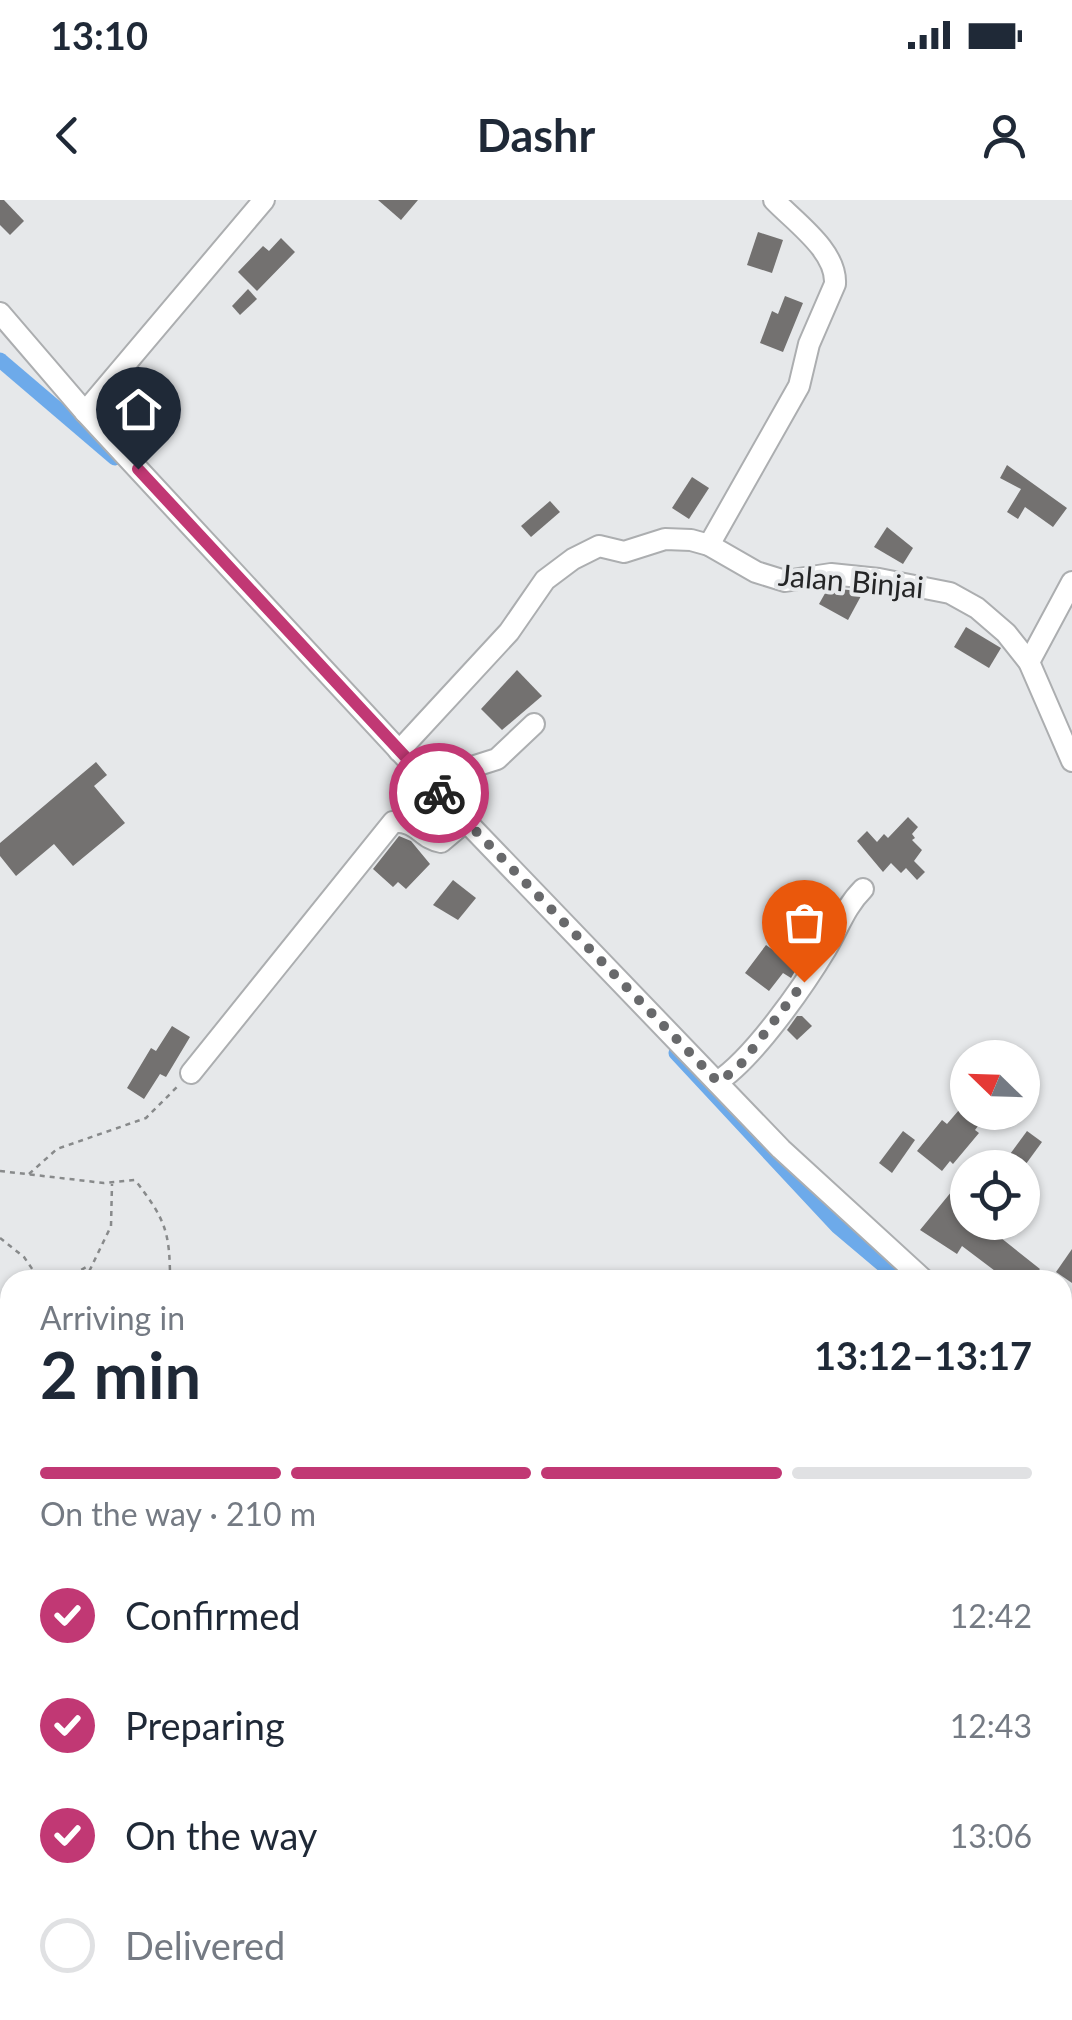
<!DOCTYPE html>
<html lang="en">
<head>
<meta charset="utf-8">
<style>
	body { margin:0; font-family:Lato,sans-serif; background:#f2f2f3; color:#1f2937; height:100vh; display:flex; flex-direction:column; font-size:38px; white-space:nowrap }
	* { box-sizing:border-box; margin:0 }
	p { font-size:32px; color:#747a83 }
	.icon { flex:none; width:55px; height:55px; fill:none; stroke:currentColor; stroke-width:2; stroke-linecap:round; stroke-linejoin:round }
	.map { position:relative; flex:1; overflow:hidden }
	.panel { position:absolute; left:0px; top:1070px; width:1072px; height:750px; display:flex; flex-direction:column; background:#fff; border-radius:30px 30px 0 0; box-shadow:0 2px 8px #0004 }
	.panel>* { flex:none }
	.needle { width:65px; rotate:293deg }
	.fabs { position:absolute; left:950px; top:840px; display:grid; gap:20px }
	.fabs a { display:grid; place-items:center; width:90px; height:90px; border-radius:50%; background:#fff; box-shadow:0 2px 8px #0004; font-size:50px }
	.pin { position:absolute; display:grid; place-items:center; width:85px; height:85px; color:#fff; margin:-102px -42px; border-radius:50% 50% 50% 0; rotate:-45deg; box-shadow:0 0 10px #0007 }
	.pin .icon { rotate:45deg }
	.courier { position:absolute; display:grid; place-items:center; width:100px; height:100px; margin:-50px; border:8px solid #c13874; border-radius:50%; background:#fff; color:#222; box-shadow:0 2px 12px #0007 }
	.summary em { font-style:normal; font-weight:700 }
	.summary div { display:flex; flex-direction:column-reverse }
	.summary { display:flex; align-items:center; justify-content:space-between; height:170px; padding:0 40px }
	h1 { font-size:65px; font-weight:700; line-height:75px }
	.bar { display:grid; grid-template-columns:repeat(4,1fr); gap:15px 10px; align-content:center; height:120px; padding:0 40px }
	.bar i { height:12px; border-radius:8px; background:#e0e1e3 }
	.bar .on { background:#c13874 }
	.bar p { grid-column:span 4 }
	ol { padding:0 40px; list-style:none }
	li { display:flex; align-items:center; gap:30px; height:110px }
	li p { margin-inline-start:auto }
	li .icon { padding:10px; border-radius:50%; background:#c13874; color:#fff; stroke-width:4 }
	li:last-child { color:#747a83 }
	li i { width:55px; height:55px; border:5px solid #e0e1e3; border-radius:50% }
	.status { display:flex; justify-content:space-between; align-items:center; height:70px; padding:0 50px; background:#fff; direction:ltr }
	.status svg { height:28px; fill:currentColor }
	header { display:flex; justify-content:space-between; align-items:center; height:130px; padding:0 40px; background:#fff; font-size:45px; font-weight:700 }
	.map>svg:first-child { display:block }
</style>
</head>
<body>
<div class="status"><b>13:10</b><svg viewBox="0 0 49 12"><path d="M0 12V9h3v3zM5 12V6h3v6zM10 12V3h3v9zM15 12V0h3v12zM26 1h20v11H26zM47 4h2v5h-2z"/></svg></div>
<header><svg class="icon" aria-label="back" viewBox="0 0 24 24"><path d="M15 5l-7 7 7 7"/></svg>Dashr<svg class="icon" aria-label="person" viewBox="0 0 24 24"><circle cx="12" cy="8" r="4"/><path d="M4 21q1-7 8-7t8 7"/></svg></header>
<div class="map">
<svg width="1072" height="1820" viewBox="0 0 1072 1820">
	<rect width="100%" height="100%" fill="#e6e8ea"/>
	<!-- built -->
	<path fill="#d7dde5" d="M0 1732 10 1736V1810H206L232 1820H0Z"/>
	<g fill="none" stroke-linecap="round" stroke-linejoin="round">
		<!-- canal -->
		<g stroke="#6daaea" stroke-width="15">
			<path d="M0 160 115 258"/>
			<path d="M676 853 837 1026 901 1080"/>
			<path d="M1062 1201 1072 1206"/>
		</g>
	</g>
	<!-- building -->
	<g fill="#737170">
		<path d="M0 0H4L24 21 10 35 0 25Z"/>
		<path d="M378 0H418L401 20Z"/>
		<path d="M758 32 783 40 772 73 747 65Z"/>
		<path d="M281 38 295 52 257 91 238 72 263 46 269 51Z"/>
		<path d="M248 89 257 99 240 115 232 106Z"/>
		<path d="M785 96 803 103 783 152 760 143 772 111 778 114Z"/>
		<path d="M1007 265 1067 308 1053 327 1025 307 1018 319 1007 312 1021 289 1000 278Z"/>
		<path d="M692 277 709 288 689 319 672 308Z"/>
		<path d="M550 301 560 312 531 337 521 326Z"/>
		<path d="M887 327 913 348 903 364 874 347Z"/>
		<path d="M828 388 849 390 861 396 848 420 819 404Z"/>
		<path d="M966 427 1001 448 989 468 954 447Z"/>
		<path d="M517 470 542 496 502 530 481 509Z"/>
		<path d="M96 562 107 575 94 586 125 623 73 666 54 644 16 676 0 656V643Z"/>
		<path d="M908 617 918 627 912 634 915 638 912 640 922 650 914 661 925 672 917 680 906 668 901 673 891 663 883 672 857 641 867 631 877 642 884 634 888 638Z"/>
		<path d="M399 636 411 641 430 664 406 689 398 682 393 687 373 669Z"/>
		<path d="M453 680 476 698 458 720 433 705Z"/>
		<path d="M766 745 776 752 782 745 798 758 793 765 797 768 791 778 783 773 769 791 745 773Z"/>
		<path d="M797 816H802L812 826 797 840 787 830Z"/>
		<path d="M172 826 190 837 166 877 160 874 144 899 127 888 151 848 156 851Z"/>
		<path d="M959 910 978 926 975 930 979 933 953 964 950 961 942 971 917 951 942 920 947 924Z"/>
		<path d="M903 931 915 940 892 973 879 963Z"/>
		<path d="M1027 931 1042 942 1023 968H1013L1005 961Z"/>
		<path d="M952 991 968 1003V1022H981L1040 1069 1031 1080H1007L962 1046 957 1054 920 1030Z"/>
		<path d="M1072 1049V1083L1056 1072Z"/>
	</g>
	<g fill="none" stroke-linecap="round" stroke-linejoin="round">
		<defs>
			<g id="minor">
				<path d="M0 113 85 212 433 587 781 949 924 1080"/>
				<path d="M85 212 264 0"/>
				<path d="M709 345 799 186 809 144 835 84C837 51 795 22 774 0"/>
				<path d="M1029 462 1072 382"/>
				<path d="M399 551 509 432 545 380 573 359 599 346 624 352 665 339 691 340 709 345 756 372 785 381 831 374 879 379 950 393 977 408 1006 433 1029 462 1072 561"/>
				<path d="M433 587 453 573 497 559 534 524"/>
				<path d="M191 873 393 622C418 620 421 639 441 642L466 621"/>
				<path d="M717 882C753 859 803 787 826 749 839 727 845 707 863 689"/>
				<path d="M1062 1184 1072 1189"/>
				<path d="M0 1798 10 1802"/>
				<path d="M30 1810 55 1820"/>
			</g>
			<g id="major">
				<path d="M1062 1435H1072"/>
				<path d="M0 1451 10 1450"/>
				<path d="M1062 1456H1072"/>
				<path d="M0 1477 10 1476"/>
			</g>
		</defs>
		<!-- minor casing -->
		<use href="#minor" stroke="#acaeb0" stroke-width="24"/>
		<!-- major casing -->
		<use href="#major" stroke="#acaeb0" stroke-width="29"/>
		<!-- path -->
		<g stroke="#888a8b" stroke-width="2.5" stroke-dasharray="5 5" stroke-linecap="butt">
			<path d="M0 971 104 983 135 980C165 1019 170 1031 170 1080"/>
			<path d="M29 974 57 949 146 918 178 886"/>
			<path d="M0 1038 24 1057 37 1076 45 1080"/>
			<path d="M64 1080 88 1066"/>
			<path d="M85 1080 111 1026 112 984"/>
			<path d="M0 1276 10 1268"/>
		</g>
		<!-- minor -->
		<use href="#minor" stroke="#fff" stroke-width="20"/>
		<!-- major -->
		<use href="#major" stroke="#fff" stroke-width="25"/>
	</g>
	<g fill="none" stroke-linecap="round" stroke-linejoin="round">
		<!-- done -->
		<path stroke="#68696b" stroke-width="10" stroke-dasharray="0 18" d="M439 593 718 882 738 868 804 782"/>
		<!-- route -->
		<path stroke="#c13874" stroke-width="12" d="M138 269 439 593"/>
	</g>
	<g text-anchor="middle" stroke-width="8" stroke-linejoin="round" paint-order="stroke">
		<!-- street labels -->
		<g font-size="30" fill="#242526" stroke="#e6e8ea">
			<text transform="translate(851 382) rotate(5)" y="10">Jalan Binjai</text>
		</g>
	</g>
</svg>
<div class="fabs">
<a><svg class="needle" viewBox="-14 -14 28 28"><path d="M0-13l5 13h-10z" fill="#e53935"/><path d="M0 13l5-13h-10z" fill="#747a83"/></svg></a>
<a><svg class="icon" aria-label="locate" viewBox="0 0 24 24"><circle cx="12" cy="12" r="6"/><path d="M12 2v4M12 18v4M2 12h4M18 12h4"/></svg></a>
</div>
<div class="pin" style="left:804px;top:782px;background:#ea580c"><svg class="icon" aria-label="bag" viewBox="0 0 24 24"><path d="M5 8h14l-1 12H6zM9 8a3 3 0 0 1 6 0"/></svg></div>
<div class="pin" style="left:138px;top:269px;background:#1f2937"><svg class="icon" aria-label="home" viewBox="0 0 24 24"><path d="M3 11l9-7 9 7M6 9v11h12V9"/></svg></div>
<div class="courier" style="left:439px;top:593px"><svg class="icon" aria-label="bike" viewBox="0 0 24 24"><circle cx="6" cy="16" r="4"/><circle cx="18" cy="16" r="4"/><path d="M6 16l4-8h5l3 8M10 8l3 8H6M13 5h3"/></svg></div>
<section class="panel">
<div class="summary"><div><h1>2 min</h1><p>Arriving in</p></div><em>13:12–13:17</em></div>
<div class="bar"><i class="on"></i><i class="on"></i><i class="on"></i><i></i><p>On the way · 210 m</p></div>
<ol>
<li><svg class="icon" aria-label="check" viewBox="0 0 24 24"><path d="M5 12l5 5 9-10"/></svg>Confirmed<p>12:42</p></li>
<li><svg class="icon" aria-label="check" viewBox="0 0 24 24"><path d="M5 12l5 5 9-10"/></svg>Preparing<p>12:43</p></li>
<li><svg class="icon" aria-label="check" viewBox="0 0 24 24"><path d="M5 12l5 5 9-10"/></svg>On the way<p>13:06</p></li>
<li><i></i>Delivered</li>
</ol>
</section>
</div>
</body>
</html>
